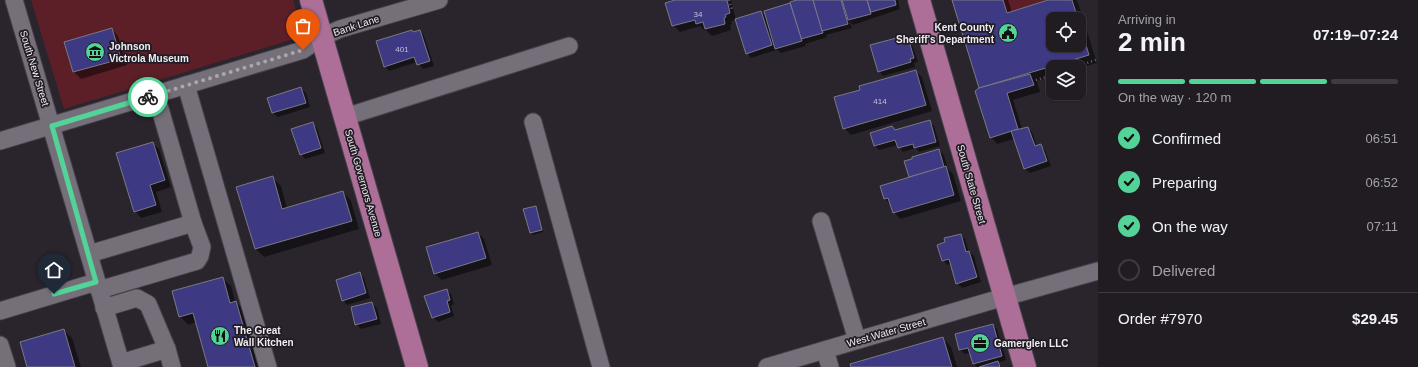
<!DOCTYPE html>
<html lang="en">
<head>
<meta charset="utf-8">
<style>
	body { margin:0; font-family:Helvetica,sans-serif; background:#28252a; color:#f1f3f6; height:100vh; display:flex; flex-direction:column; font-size:15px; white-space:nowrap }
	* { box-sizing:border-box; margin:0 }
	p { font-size:13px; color:#a2a1a5 }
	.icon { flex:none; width:22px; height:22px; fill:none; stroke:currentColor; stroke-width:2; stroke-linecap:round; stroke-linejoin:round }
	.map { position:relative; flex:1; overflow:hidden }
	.details { display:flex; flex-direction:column; background:#201c22; width:320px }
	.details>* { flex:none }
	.buttons { position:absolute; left:1046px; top:12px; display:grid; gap:8px }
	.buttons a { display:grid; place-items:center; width:40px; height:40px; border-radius:8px; background:#201c22; box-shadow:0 1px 3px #0004,0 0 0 1px #3d3a40; font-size:20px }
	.pin { position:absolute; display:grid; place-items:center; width:34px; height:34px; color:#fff; margin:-41px -17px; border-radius:50% 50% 50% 0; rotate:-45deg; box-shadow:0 0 4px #0007 }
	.pin .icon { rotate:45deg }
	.courier { position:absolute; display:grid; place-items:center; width:40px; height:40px; margin:-20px; border:3px solid #53d397; border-radius:50%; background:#fff; color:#222; box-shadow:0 1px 5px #0007 }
	.summary em { font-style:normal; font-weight:700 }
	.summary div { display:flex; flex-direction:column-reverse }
	.summary { display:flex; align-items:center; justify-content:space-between; height:68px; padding:0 20px }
	h1 { font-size:26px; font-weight:700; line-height:30px }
	.bar { display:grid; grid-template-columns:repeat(4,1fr); gap:6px 4px; align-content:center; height:48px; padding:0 20px }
	.bar i { height:5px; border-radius:3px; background:#3d3a40 }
	.bar .active { background:#53d397 }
	.bar p { grid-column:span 4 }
	.line { display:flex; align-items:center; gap:10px; padding:0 20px; border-top:1px solid #3d3a40 }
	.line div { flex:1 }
	ol { padding:0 20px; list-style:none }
	li { display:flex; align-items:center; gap:12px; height:44px }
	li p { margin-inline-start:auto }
	li .icon { padding:4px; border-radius:50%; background:#53d397; color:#111; stroke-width:4 }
	li:last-child { color:#a2a1a5 }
	li i { width:22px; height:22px; border:2px solid #3d3a40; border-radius:50% }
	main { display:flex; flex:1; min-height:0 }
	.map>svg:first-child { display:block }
</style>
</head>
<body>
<main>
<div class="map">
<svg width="1098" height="367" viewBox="0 0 1098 367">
	<rect width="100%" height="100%" fill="#2a252d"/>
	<!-- green -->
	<g fill="#5c1f28">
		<path d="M31 0H293L304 36 64 109Z"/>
		<path d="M1003 0H1046L1007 13Z"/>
	</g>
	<!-- shadow -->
	<g fill="#0007" fill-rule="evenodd">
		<path d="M679 0H731L736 20 761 12 767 18 765 12 803 0H898L900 9 853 25 849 21 852 28 826 35 827 37 805 44 806 46 781 53 777 50 751 58 747 53 736 20 731 21 732 24 730 25 731 30 712 36 706 30H704L700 26 680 32 673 25Z"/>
		<path d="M953 0H1008L1012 12 1051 0H1076L1078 3 1097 63 1079 68V67H1053V76L1037 81 1040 92 1013 100 1022 129 1027 128 1032 132 1037 146 1040 145 1045 150 1051 166 1030 173 1025 169 1014 139 997 144 991 137 980 89ZM1053 19H1079V45H1053Z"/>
		<path d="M112 29 118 36 127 65 81 79 74 72 66 42Z"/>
		<path d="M420 31 424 36 434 66 423 69 417 62 389 71 385 66 414 33Z"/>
		<path d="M903 37 913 47 918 62 914 63 915 67 883 76 879 71Z"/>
		<path d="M915 71 922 77 932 111 851 135 844 128 862 90Z"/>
		<path d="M301 88 306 93 310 107 278 117 273 113Z"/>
		<path d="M929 121 934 126 940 146 919 152 916 148 903 152 898 145 879 150 875 146 895 131Z"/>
		<path d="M313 124 317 128 325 153 305 159 301 154Z"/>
		<path d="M152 143 159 149 171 187 156 192 162 212 141 218 135 211Z"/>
		<path d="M939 150 944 155 948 169 953 174 961 201 900 219 894 212 891 205 885 199 881 187 910 178 906 162Z"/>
		<path d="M272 177 281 186 287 209 343 192 351 201 359 229 264 257 256 249Z"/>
		<path d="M535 207 537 209 543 232 533 235 531 232Z"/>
		<path d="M478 233 484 239 492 265 442 280 435 274Z"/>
		<path d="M961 235 965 239 969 252 974 256 981 282 962 288 957 283 951 264 947 265 943 260Z"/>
		<path d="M359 273 364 278 370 298 347 305 343 300Z"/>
		<path d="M222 278 231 286 235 302 244 310 260 367H209L196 322 188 325 180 316Z"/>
		<path d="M446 290 451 294 454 304 451 306 454 316 438 322 433 317Z"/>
		<path d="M372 303 377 308 381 324 361 329 356 324Z"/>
		<path d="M992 325 997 329 1006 360 998 363 1002 367H977L974 364 971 353 965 354 960 350Z"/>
		<path d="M63 330 72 338 81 367H28Z"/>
		<path d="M943 338 951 347 957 367H852Z"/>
	</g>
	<!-- building -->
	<g fill="#3e3983" stroke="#797985">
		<path d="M675 0H727L730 13 725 15 726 17 724 18 725 24 705 29 703 22 696 24 695 20 672 26 665 3Z"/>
		<path d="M797 0H813L823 33 801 39 790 2Z"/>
		<path d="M813 0H841L848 24 822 31Z"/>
		<path d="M842 0H867L871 14 848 20Z"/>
		<path d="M867 0H895L896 5 871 12Z"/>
		<path d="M952 0H1003L1007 13 1048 0H1072L1078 19H1053V45H1079V22L1089 55 979 88Z"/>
		<path d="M790 3 802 41 775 49 764 11Z"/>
		<path d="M761 11 772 45 746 54 735 19Z"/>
		<path d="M112 28 121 59 73 72 64 42Z"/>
		<path d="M412 30 413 32 420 30 430 61 417 65 414 57 384 67 376 41Z"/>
		<path d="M904 36 905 42 909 41 914 58 910 59 911 62 878 72 870 45Z"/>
		<path d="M916 70 926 105 843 129 834 97 860 90 859 86Z"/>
		<path d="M1030 74 1034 85 1007 93 1018 129 990 138 975 91 979 88Z"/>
		<path d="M301 87 306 103 272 113 267 98Z"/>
		<path d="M930 120 936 142 914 148 913 144 898 148 895 140 874 146 870 133 892 126 895 130Z"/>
		<path d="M313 122 321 148 300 155 291 129Z"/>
		<path d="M1028 127 1035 146 1041 144 1047 161 1024 169 1011 131Z"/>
		<path d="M153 142 165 180 150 185 156 205 134 212 116 153Z"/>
		<path d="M939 149 944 167 909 177 904 161 912 159V157Z"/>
		<path d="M946 166 954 195 893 213 888 198 884 199 880 186Z"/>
		<path d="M273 176 282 209 343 191 352 221 255 249 236 187Z"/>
		<path d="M536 206 542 230 530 233 523 209Z"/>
		<path d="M478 232 486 258 434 274 426 247Z"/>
		<path d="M961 234 966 252 969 251 977 277 956 284 949 259 942 261 937 245 945 242 944 238Z"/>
		<path d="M360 272 366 293 342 301 336 280Z"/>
		<path d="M223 277 230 303 236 301 255 367H208L193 313 179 317 172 291Z"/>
		<path d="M447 289 450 300 447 301 450 312 432 318 424 296Z"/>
		<path d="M372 302 377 319 355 325 351 307Z"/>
		<path d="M993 324 1002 356 973 364 968 348 959 350 955 334Z"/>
		<path d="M64 329 75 367H27L20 342Z"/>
		<path d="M943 337 952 367H851L850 364Z"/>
		<path d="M998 361 1000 367H979Z"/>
	</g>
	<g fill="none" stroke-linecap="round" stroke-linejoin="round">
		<defs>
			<g id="minor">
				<path d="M14 0 122 367"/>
				<path d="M186 85 268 367"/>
				<path d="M345 117 569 46"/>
				<path d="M533 122 601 367"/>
				<path d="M0 141 303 50 322 37 340 29 439 0"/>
				<path d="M821 221 857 340"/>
				<path d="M89 254 193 223"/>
				<path d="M99 290 197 261 200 256 202 247 193 223 156 95"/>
				<path d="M104 308 137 298 148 304 167 349 172 367"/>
				<path d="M0 311 96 282"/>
				<path d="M0 345 7 367"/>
				<path d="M825 350 830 367"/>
				<path d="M121 363 167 349"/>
				<path d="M767 367 987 302 1098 271"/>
			</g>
			<g id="major">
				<path d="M311 0 417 367"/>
				<path d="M919 0 1025 367"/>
			</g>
		</defs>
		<!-- minor casing -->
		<use href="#minor" stroke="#48434b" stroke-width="19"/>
		<!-- major casing -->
		<use href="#major" stroke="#48434b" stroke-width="24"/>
		<!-- path -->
		<g stroke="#666269" stroke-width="2.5" stroke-dasharray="1 3" stroke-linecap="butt">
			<path d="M729 0 732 9"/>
			<path d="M1076 67 1098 59"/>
			<path d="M1036 80 1053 75"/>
		</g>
		<!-- minor -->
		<use href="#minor" stroke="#756f79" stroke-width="17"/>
		<!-- major -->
		<use href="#major" stroke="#ad6f98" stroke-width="22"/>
	</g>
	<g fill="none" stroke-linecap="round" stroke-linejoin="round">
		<!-- done -->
		<path stroke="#aaa6ad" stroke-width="4" stroke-dasharray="0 7.2" d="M148 97 303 50"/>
		<!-- route -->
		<path stroke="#53d397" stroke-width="5" d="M54 294 96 282 52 126 148 97"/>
	</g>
	<!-- icons -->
	<defs>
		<symbol id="civic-disc" viewBox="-11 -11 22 22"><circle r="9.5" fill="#53d397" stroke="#211c24"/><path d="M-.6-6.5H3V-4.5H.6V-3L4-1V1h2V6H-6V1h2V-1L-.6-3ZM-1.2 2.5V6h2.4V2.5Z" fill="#111"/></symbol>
		<symbol id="museum-disc" viewBox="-11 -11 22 22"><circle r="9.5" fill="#53d397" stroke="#211c24"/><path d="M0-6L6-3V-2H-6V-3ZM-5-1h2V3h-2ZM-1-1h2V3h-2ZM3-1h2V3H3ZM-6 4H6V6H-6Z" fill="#111"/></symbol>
		<symbol id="restaurant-disc" viewBox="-11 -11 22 22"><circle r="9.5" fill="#53d397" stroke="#211c24"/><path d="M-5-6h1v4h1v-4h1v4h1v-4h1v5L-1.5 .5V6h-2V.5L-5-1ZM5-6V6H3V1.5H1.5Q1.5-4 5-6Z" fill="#111"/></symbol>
		<symbol id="office-disc" viewBox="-11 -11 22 22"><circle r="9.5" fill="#53d397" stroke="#211c24"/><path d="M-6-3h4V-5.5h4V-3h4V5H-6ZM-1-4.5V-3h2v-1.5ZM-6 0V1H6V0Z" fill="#111"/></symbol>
	</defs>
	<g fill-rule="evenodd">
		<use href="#civic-disc" x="997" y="22" width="22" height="22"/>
		<use href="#museum-disc" x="84" y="41" width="22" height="22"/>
		<use href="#restaurant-disc" x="209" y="325" width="22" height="22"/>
		<use href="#office-disc" x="969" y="332" width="22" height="22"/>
	</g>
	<g text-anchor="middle" stroke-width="3.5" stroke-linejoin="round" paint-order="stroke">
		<!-- number labels -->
		<g font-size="8" fill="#c3bfd6">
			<text x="698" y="17">34</text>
			<text x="402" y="52">401</text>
			<text x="880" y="104">414</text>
		</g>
		<!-- street labels -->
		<g font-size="10" fill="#efecf2" stroke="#211c24">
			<text transform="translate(356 25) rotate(-18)" y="4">Bank Lane</text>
			<text transform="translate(35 68) rotate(73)" y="4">South New Street</text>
			<text transform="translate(364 183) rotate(74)" y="4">South Governors Avenue</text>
			<text transform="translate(972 184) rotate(74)" y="4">South State Street</text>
			<text transform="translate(886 332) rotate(-16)" y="4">West Water Street</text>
		</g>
		<!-- poi labels -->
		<g font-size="10" font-weight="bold" fill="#efecf2" stroke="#211c24" text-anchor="start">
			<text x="994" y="31" text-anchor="end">Kent County<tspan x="994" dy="12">Sheriff's Department</tspan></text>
			<text x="109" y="50">Johnson<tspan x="109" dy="12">Victrola Museum</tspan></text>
			<text x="234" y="334">The Great<tspan x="234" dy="12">Wall Kitchen</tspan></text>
			<text x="994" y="347">Gamerglen LLC</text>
		</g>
	</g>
</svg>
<div class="buttons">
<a><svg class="icon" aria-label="locate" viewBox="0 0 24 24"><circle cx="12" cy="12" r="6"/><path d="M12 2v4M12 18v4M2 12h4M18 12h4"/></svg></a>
<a><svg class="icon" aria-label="layers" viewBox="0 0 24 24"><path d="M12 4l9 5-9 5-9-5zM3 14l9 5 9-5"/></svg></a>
</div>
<div class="pin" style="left:303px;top:50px;background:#ea580c"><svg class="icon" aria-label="bag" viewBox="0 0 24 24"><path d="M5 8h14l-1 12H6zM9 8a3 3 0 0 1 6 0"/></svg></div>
<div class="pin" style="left:54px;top:294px;background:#1f2937"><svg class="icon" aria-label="home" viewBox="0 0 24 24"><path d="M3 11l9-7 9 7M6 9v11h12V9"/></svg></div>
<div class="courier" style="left:148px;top:97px"><svg class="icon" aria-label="bike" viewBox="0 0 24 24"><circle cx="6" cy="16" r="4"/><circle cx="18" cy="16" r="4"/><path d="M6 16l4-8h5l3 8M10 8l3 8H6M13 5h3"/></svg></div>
</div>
<section class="details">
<div class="summary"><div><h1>2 min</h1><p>Arriving in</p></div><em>07:19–07:24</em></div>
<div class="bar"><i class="active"></i><i class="active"></i><i class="active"></i><i></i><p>On the way · 120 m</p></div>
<ol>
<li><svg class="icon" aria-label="check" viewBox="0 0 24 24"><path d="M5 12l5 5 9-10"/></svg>Confirmed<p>06:51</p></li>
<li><svg class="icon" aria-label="check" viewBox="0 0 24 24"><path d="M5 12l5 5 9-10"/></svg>Preparing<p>06:52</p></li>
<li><svg class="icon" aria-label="check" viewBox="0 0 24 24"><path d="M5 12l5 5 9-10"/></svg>On the way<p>07:11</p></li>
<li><i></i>Delivered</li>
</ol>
<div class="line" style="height:52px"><div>Order #7970</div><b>$29.45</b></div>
</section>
</main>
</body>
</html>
